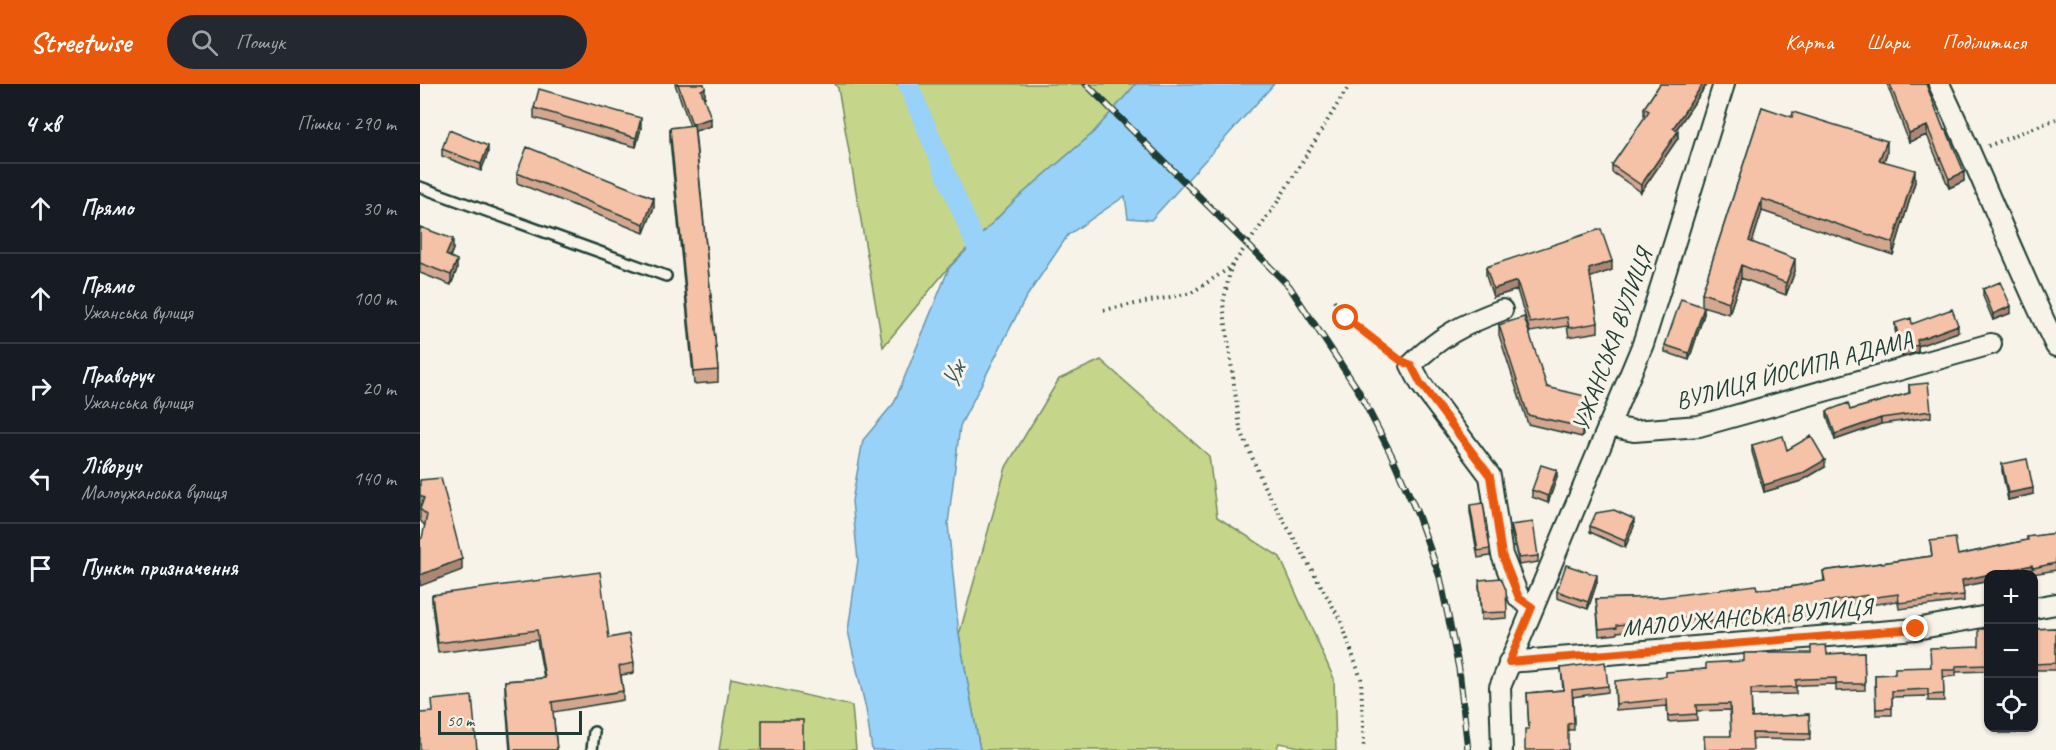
<!DOCTYPE html>
<html lang="uk">
<head>
<meta charset="utf-8">
<style>
  :root { --surface:#171b24; --page:#242831; --text:#f1f3f6; --muted:#9ea1a6; --line:#363941; --accent:#ea580c }
  body { margin:0; font-family:Caveat,sans-serif; background:var(--page); color:var(--text) }
  .controls { position:absolute; right:18px; bottom:18px; display:grid; overflow:hidden; border-radius:12px; box-shadow:0 2px 4px #0004 }
  .controls button { width:54px; height:54px; display:grid; place-items:center; padding:0; border:0; border-bottom:2px solid var(--line); background:var(--surface); color:var(--text); font:30px sans-serif }
  .scale { position:absolute; left:18px; bottom:15px; width:144px; box-sizing:border-box; padding-left:6px; border:3px solid #1f3d34; border-top:0; font-size:16px; line-height:21px; white-space:nowrap; color:#1f3d34; -webkit-text-stroke:4px #f7f3e8; paint-order:stroke }
  .stop { position:absolute; width:18px; height:18px; margin:-14px; border:4px solid #ea580c; border-radius:50%; background:#fff }
  .stop.end { background:#ea580c; border-color:#fff; box-shadow:0 2px 6px #0008 }
  .list { margin:0; padding:0; list-style:none }
  h2 { display:flex; justify-content:space-between; align-items:center; height:78px; margin:0; padding:0 24px; font-size:26px }
  h2 small { font-size:20px; font-weight:400; color:var(--muted) }
  .list li { display:grid; grid-template-columns:39px 1fr auto; gap:18px; align-items:center; box-sizing:border-box; height:90px; padding:0 24px; border-top:2px solid var(--line) }
  .list b { display:block; font-size:22px; white-space:nowrap }
  .list p { margin:0; font-size:20px; white-space:nowrap; color:var(--muted) }
  .list em { font-size:20px; font-style:normal; color:var(--muted) }
  .icon { flex:none; width:33px; height:33px; fill:none; stroke:currentColor; stroke-width:2; stroke-linecap:round; stroke-linejoin:round }
  .map { position:relative; flex:none; width:1636px; height:666px; overflow:hidden }
  header { display:flex; align-items:center; gap:36px; box-sizing:border-box; height:84px; padding:0 30px; background:var(--accent); color:#fff }
  header strong { font-size:28px }
  nav { display:flex; gap:33px; margin-inline-start:auto; font-size:21px }
  .search { width:420px; height:54px; background:var(--page); display:flex; align-items:center; gap:15px; box-sizing:border-box; padding:0 21px; border-radius:33px; color:var(--muted); font-size:22px }
  main { display:flex }
  aside { flex:1; background:var(--surface) }
  .map>svg:first-child { display:block }
</style>
</head>
<body>
<header>
<strong>Streetwise</strong>
<div class="search"><svg class="icon" aria-label="search" viewBox="0 0 24 24"><circle cx="10" cy="10" r="6"/><path d="M15 15l6 6"/></svg>Пошук</div>
<nav><a>Карта</a><a>Шари</a><a>Поділитися</a></nav>
</header>
<main>
<aside>
<h2>4 хв<small>Пішки · 290 m</small></h2>
<ul class="list">
<li><svg class="icon" aria-label="ahead" viewBox="0 0 24 24"><path d="M12 20V5M6 11l6-6 6 6"/></svg><div><b>Прямо</b></div><em>30 m</em></li>
<li><svg class="icon" aria-label="ahead" viewBox="0 0 24 24"><path d="M12 20V5M6 11l6-6 6 6"/></svg><div><b>Прямо</b><p>Ужанська вулиця</p></div><em>100 m</em></li>
<li><svg class="icon" aria-label="right" viewBox="0 0 24 24"><path d="M7 20v-9h11M14 6l5 5-5 5"/></svg><div><b>Праворуч</b><p>Ужанська вулиця</p></div><em>20 m</em></li>
<li><svg class="icon" aria-label="left" viewBox="0 0 24 24"><path d="M17 20v-9H6M10 6l-5 5 5 5"/></svg><div><b>Ліворуч</b><p>Малоужанська вулиця</p></div><em>140 m</em></li>
<li><svg class="icon" aria-label="arrive" viewBox="0 0 24 24"><path d="M6 21V4h12l-3 4 3 4H6"/></svg><div><b>Пункт призначення</b></div></li>
</ul>
</aside>
<div class="map">
<svg width="1636" height="666" viewBox="0 0 1636 666">
  <rect width="100%" height="100%" fill="#f7f3e8"/>
  <filter id="ink" filterUnits="userSpaceOnUse"><feTurbulence type="fractalNoise" baseFrequency=".0167" numOctaves="2"/><feDisplacementMap in="SourceGraphic" scale="12" xChannelSelector="R" yChannelSelector="G"/><feConvolveMatrix kernelMatrix="1 2 1 2 8 2 1 2 1" color-interpolation-filters="sRGB"/></filter>
  <g filter="url(#ink)">
    <path fill="#c5d589" stroke="#72895e" stroke-width="1.5" d="M415,0H716L672,50L594,117L529,183L463,263L418,4Z
      M681,276L789,372L797,433L860,473L914,595L916,666H896L859,659L856,666H560L539,551L586,383L639,295Z
      M311,594L432,622L436,666H299Z"/>
    <path fill="#99d2f9" stroke="#6896aa" stroke-width="1.5" d="M716,0H854L731,136L708,134L705,112L648,151L605,215L540,342L528,440L539,551L560,666H452L446,625L428,547L438,476L432,417L443,356L474,319L529,184L594,117L672,50Z"/>
    <g fill="none" stroke-linecap="round" stroke-linejoin="round">
      <path stroke="#99d2f9" stroke-width="20" d="M488,0L564,180"/>
      <defs>
        <path id="service" d="M0,103L246,192
          M172,666L174,648"/>
        <path id="minor" d="M1519,0C1560,86 1594,176 1636,262
          M1082,226C1044,240 1020,252 991,281L1001,300L1070,392L1082,471L1099,514L1112,523
          M1188,342L1214,347L1279,342L1571,260
          M1614,524L1636,520
          M1089,578L1496,545L1568,532
          M1082,666L1080,603L1223,260L1304,0"/>
      </defs>
      <use href="#service" stroke="#1f3d34" stroke-width="14"/>
      <use href="#minor" stroke="#1f3d34" stroke-width="24"/>
      <path stroke="#1f3d34" stroke-width="4" stroke-dasharray="1.5 4.5" stroke-linecap="butt" d="M930,0L855,122L811,183L803,220L820,344L844,402L921,537L941,595L944,666
        M1568,62L1636,35
        M914,216L926,235L977,273
        M684,226L771,209L811,183"/>
      <use href="#service" stroke="#f7f3e8" stroke-width="9"/>
      <use href="#minor" stroke="#f7f3e8" stroke-width="20"/>
      <defs>
        <path id="rail" d="M666,0L869,202L938,306L972,372L997,429L1020,493L1039,585L1048,666"/>
      </defs>
      <use href="#rail" stroke="#1f3d34" stroke-width="7"/>
      <use href="#rail" stroke="#f7f3e8" stroke-width="4.5" stroke-dasharray="14" stroke-linecap="butt"/>
    </g>
    <path fill="#d3a690" stroke="#1f3d34" stroke-width="1.5" d="M255,0H284L285,13H283L291,42L275,47L298,286V298L274,300L250,56V44L270,42Z
      M1240,0H1287L1256,46L1258,54L1221,108L1192,88V81L1226,32L1224,31V24Z
      M1467,0H1506L1544,97L1529,104L1507,51L1489,58Z
      M1342,23L1467,69L1464,77L1495,98L1473,171L1342,127L1332,158L1375,187L1366,211L1321,194L1309,230L1282,222V209Z
      M114,24L221,44L216,63L114,34Z
      M22,65L68,69L61,87L22,72Z
      M97,89L234,123L224,149L97,99Z
      M0,143L33,165L30,173L37,185L31,201L0,189Z
      M1066,183L1192,186L1170,193L1178,239V248L1149,253L1147,242L1110,248L1097,206L1073,213L1066,192Z
      M1563,205L1591,229L1573,236L1563,212Z
      M1284,230L1269,276L1245,268V261Z
      M1475,239L1492,240L1538,248L1498,262V268L1482,273L1475,246Z
      M1079,241L1127,303L1169,322L1162,353L1108,340L1079,251Z
      M1489,301L1511,327V333L1461,340L1415,356L1407,332V327L1430,326L1489,309Z
      M1332,361L1405,383L1381,397L1344,408L1332,368Z
      M1582,380L1613,410L1588,416L1582,387Z
      M1137,393L1128,419L1112,413V406Z
      M0,396L42,486L0,436Z
      M1050,421L1070,465V472L1058,474L1050,428Z
      M1091,441L1118,472V478L1099,481L1091,447Z
      M1170,442H1214L1205,464L1170,448Z
      M1636,449V486L1613,490L1612,487L1597,490H1569V497L1543,502L1544,517L1479,525L1478,517L1449,521L1448,517L1406,525V530L1373,537L1349,540L1348,535L1308,539V542L1281,545V540L1197,548V550L1179,552L1176,515L1242,513L1370,503L1404,497L1403,487L1512,472L1510,457L1538,471L1607,456V453Z
      M1177,498L1168,525L1137,514V507Z
      M1059,502L1087,528V534L1061,536Z
      M12,511L189,554L214,579V589L201,591L203,607V616L133,628L137,666H90L85,607V597L124,594L117,556L18,569L12,521Z
      M1636,544V586H1614V545Z
      M1569,545V587L1536,588V592L1523,593L1524,617H1508V612L1472,613V631H1456L1455,591L1475,590L1510,583L1559,562Z
      M1444,568L1445,606L1416,607V600L1384,601L1376,602V610L1331,611L1332,634L1389,630L1390,656L1332,655L1311,652L1310,626L1276,627L1277,636L1248,638L1247,622L1196,626L1195,603L1324,577L1407,570Z
      M1141,584L1188,602V608L1153,613L1154,646L1109,645L1107,609L1143,606Z
      M1580,644H1595L1596,649H1580Z"/>
    <path fill="#ac8775" stroke="#1f3d34" stroke-width="1.5" d="M1283,0H1287L1253,50V44Z
      M285,4V13L281,14V6Z
      M221,34V44L216,63V54Z
      M291,34V42L272,48V40Z
      M1507,42V51L1489,58V49Z
      M1258,47V54L1221,108V101Z
      M1467,57V69L1459,88V76Z
      M68,62V69L61,87V80Z
      M1495,86V98L1473,171V159Z
      M1544,88V97L1529,104V95Z
      M234,114V123L224,149V140Z
      M1342,115V127L1329,169V157Z
      M33,155V165L26,181V171Z
      M1375,175V187L1366,211V199Z
      M37,176V185L31,201V191Z
      M1192,177V186L1169,194V185Z
      M1321,181V194L1309,230V218Z
      M1097,197V206L1073,213V205Z
      M1591,222V229L1573,236V230Z
      M1284,223V230L1269,276V269Z
      M1538,241V248L1498,262V268L1482,273V266L1497,256Z
      M1169,313V322L1162,353V343Z
      M1461,334V340L1415,356V350Z
      M1405,376V383L1381,397L1344,408V401Z
      M1137,386V393L1128,419V412Z
      M1613,404V410L1588,416V409Z
      M1214,435V442L1205,464V457Z
      M42,475V486L0,502V491Z
      M1612,481V487L1597,490H1569V497L1542,503V496Z
      M1177,491V498L1168,525V518Z
      M1406,523V530L1373,537V530Z"/>
    <path fill="#f5c1a7" stroke="#1f3d34" stroke-width="1.5" d="M258,0H284L285,4L281,6L291,34L272,40Z
      M1240,0H1283L1253,44L1258,47L1221,101L1192,81L1229,27L1224,24Z
      M1470,0H1506L1524,46L1526,45L1544,88L1529,95L1507,42L1489,49Z
      M119,5L221,34L216,54L114,24Z
      M1342,23L1372,33L1373,28L1467,57L1459,76L1495,86L1473,159L1342,115L1329,157L1375,175L1366,199L1321,181L1309,218L1282,209Z
      M274,41L298,286L274,288L250,44Z
      M29,46L68,62L61,80L22,65Z
      M107,63L234,114L224,140L97,89Z
      M0,143L33,155L26,171L37,176L31,191L0,179Z
      M1181,145L1192,177L1169,185L1178,239L1149,244L1147,233L1110,239L1097,197L1073,205L1066,183Z
      M1580,198L1591,222L1573,230L1563,205Z
      M1261,215L1284,223L1269,269L1245,261Z
      M1532,225L1538,241L1497,256L1498,261L1482,266L1475,239L1491,234L1492,240Z
      M1104,233L1127,303L1169,313L1162,343L1108,331L1079,241Z
      M1508,299L1511,327L1461,334L1415,350L1407,327L1428,319L1430,326L1490,309L1489,301Z
      M1363,352L1367,366L1391,352L1405,376L1381,390L1344,401L1332,361Z
      M1607,375L1613,404L1588,409L1582,380Z
      M1121,381L1137,386L1128,412L1112,406Z
      M21,394L42,475L0,491V455L2,454L7,431L0,425L4,414L0,411V396Z
      M1063,419L1070,465L1058,467L1050,421Z
      M1194,426L1214,435L1205,457L1170,442L1176,429Z
      M1113,438L1118,472L1099,474L1091,441Z
      M1636,449V479L1613,484L1612,481L1542,496L1544,511L1479,519L1478,510L1449,514L1448,511L1405,518L1406,523L1373,530L1349,533L1348,529L1308,533V535L1281,539V533L1197,541V543L1179,545L1176,515L1242,513L1336,501L1337,505L1370,503L1405,497L1403,487L1512,472L1510,457L1535,454L1538,471L1608,456L1607,453Z
      M1146,481L1177,491L1168,518L1137,507Z
      M180,488L189,554L209,550L214,579L199,582L203,607L132,618L137,666H91L85,597L125,594L117,546L18,559L12,511Z
      M1081,494L1086,506L1087,528L1061,529L1059,496Z
      M1636,544V579L1614,580V545Z
      M1559,545H1569V581L1536,582V586H1523L1524,610L1508,611V605L1472,607V624L1456,625L1455,591L1475,590V584L1511,583L1510,564L1559,562Z
      M1406,561L1407,570L1444,568L1445,600H1416V594L1384,595L1376,596V603L1331,605L1332,634L1389,630L1390,650L1332,649L1333,666H1285L1284,652H1311L1310,620L1276,621L1277,630L1248,632L1247,615L1196,620L1195,597L1246,592V588L1286,585V579L1324,577V569H1391V562Z
      M1185,578L1188,602L1152,606L1154,639L1148,640V666H1105V645H1109L1107,609L1144,606L1141,584Z
      M52,612L57,666H0V629L13,628L12,616Z
      M342,636H383V666H342Z
      M1580,644H1595L1596,645L1580,646Z"/>
  </g>
  <g fill="none" stroke-linecap="round" stroke-linejoin="round" filter="url(#ink)">
    <path stroke="#ea580c" stroke-width="8" d="M926,234L980,276L991,281L1001,300L1070,392L1082,471L1099,514L1112,523L1089,578L1496,545"/>
  </g>
  <g text-anchor="middle" stroke-width="6" stroke-linejoin="round" paint-order="stroke">
    <g font-size="24" fill="#1f3d34" stroke="#f7f3e8">
      <text transform="translate(1192 256) rotate(-70)" y="8">УЖАНСЬКА ВУЛИЦЯ</text>
      <text transform="translate(1374 286) rotate(-15)" y="8">ВУЛИЦЯ ЙОСИПА АДАМА</text>
      <text transform="translate(1327 533) rotate(-5)" y="8">МАЛОУЖАНСЬКА ВУЛИЦЯ</text>
    </g>
    <g font-size="26" font-style="italic" fill="#375b5b" stroke="#f7f3e8">
      <text transform="translate(533 291) rotate(-69)" y="9">Уж</text>
    </g>
  </g>
</svg>
<div class="controls">
<button>+</button>
<button>−</button>
<button><svg class="icon" aria-label="locate" viewBox="0 0 24 24"><circle cx="12" cy="12" r="6"/><path d="M12 2v4M12 18v4M2 12h4M18 12h4"/></svg></button>
</div>
<div class="scale">50 m</div>
<div class="stop" style="left:926px;top:234px"></div>
<div class="stop end" style="left:1496px;top:545px"></div>
</div>
</main>
</body>
</html>
